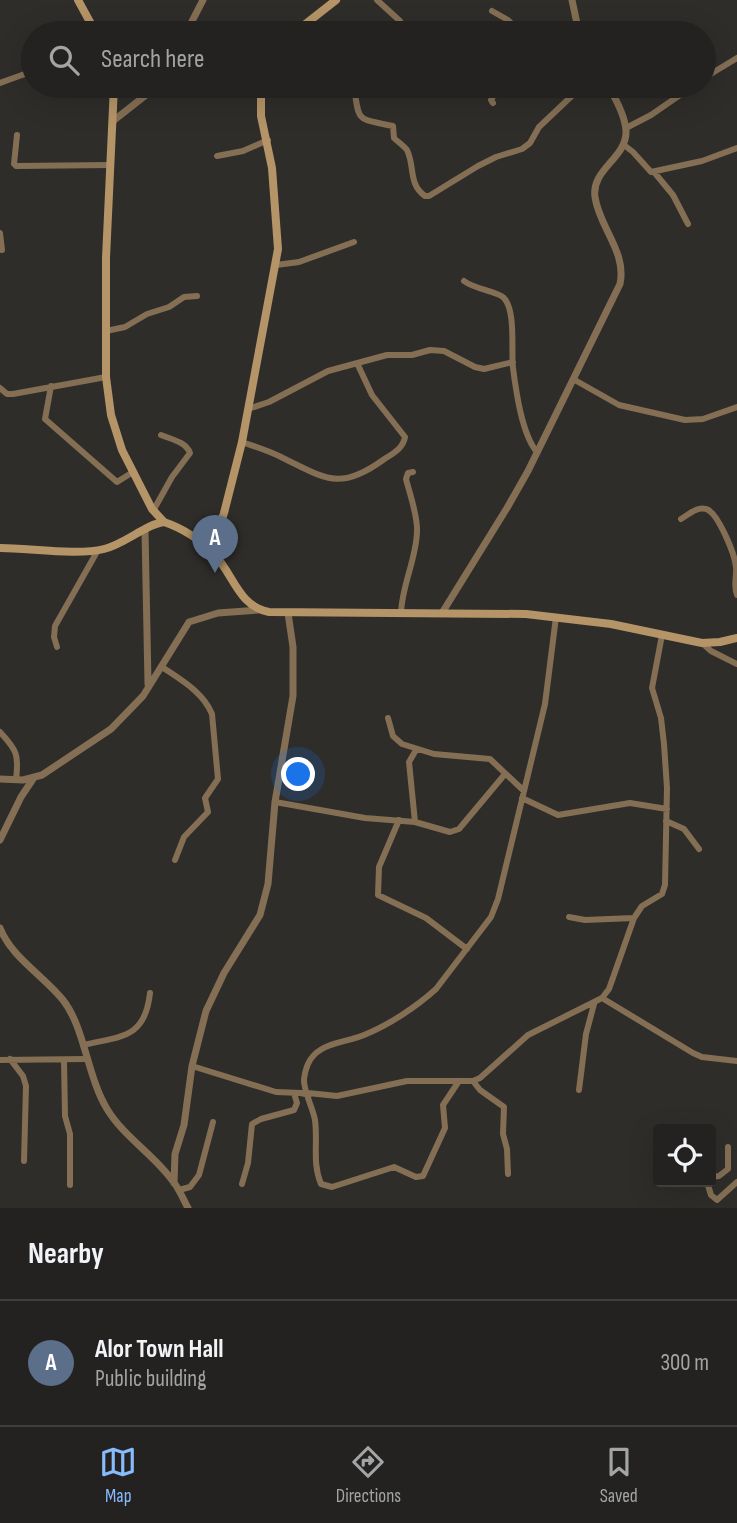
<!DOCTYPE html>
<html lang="en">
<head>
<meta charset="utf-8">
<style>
  :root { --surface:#232220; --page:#2f2f2d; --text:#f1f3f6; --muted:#a3a4a5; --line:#403f3e; --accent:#87bbfc }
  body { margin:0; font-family:"Sofia Sans Condensed",sans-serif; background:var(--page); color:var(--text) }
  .controls { position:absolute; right:21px; bottom:21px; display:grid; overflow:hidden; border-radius:7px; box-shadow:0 7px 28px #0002 }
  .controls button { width:63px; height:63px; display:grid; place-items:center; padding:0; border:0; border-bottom:2px solid var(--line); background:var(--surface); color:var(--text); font:35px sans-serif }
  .you { position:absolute; left:299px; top:775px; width:24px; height:24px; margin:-18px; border:5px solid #fff; border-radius:50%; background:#1a73e8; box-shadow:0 0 0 10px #1a73e833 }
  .badge { display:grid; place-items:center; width:46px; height:46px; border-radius:50%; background:var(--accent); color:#fff; font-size:23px; font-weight:700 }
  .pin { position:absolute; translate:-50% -58px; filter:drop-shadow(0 2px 4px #0008) }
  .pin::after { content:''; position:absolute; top:37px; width:24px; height:21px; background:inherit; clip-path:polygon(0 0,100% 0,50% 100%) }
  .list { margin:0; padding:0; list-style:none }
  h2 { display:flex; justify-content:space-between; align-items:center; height:91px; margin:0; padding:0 28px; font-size:30px }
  h2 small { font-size:23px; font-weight:400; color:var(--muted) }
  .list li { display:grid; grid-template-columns:46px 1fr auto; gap:21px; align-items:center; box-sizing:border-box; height:126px; padding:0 28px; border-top:2px solid var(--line) }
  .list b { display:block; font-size:26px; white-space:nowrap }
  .list p { margin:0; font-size:23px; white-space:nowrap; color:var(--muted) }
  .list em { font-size:23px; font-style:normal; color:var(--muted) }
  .icon { flex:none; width:38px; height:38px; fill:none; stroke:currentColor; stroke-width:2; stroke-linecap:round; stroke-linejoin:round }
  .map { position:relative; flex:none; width:737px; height:1208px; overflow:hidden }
  .search { position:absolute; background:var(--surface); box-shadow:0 7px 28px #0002; left:21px; right:21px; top:21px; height:77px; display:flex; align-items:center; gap:18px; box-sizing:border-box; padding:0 24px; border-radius:38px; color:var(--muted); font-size:26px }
  .sheet { height:217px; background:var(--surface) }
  nav { display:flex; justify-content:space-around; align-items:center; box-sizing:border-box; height:98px; border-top:2px solid var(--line); background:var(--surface); font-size:19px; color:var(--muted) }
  nav a { display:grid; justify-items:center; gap:4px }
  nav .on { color:var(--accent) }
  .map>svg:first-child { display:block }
</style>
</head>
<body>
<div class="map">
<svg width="737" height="1208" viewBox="0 0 737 1208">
  <rect width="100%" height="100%" fill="#2f2d2a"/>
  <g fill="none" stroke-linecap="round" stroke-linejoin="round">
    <path stroke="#846f54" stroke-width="6" d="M377,0L400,21L406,33
      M492,11L508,20L521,33
      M704,78L737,58
      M0,83L33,71
      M86,86L114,96
      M354,86C359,124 357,118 393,126L394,138C398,142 404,146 407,150C415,166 408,184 425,196H429L478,166L496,157L522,149L530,143L539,127L577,91L610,89
      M493,103L491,100L499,86
      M626,128L651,115L693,86
      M17,135L14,164L16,166L110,165
      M624,145L633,152L651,172L702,161L737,148
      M217,156L243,151L268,140
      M654,172L673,195L688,224
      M0,233L2,250
      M276,265L299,262L354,242
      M464,281C474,289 499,292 504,298C516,311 511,350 513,368C516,391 522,435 537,452
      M106,331L125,327L147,314L169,307L184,297L197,296
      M573,379L619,405L685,420L703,419L737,407
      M51,386L45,419L117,482L133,472
      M0,388L7,394H13L106,377
      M248,409L269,402L328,371L387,355H412L430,350L444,351L475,367L484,369L513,362
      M242,442C256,447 270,451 283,458C326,479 340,491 383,460C392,454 403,449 405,437L372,395L357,363
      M153,511L172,477L190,453C186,442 171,439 161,435
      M681,519C688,515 697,506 706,509C718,512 735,555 736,567C737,578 733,585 737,595
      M401,613C402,585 416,560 417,532C418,516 410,495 406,479L408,473L413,472
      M702,643L711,651L737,664
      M57,647L54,637L55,626L98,550
      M162,667C181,680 203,692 212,714L218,779L205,798L208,812L184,837L175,860
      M388,718L393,736L402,744L434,754L490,759L524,791
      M0,732C17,750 19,755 16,780
      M522,798L558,815L630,803L667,809
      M275,802L365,818L415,822L450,832L459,829L505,774
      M399,820L379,867L378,895L426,918L467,949
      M666,821L684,829L699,849
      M415,822L409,762L416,750
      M569,917L585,920L634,918
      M602,998L693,1053L702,1057L737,1061
      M83,1045C121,1036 145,1039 150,993
      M10,1059L23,1076L26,1086L24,1161
      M0,1060L86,1059
      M64,1060L65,1116L70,1134V1185
      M192,1066L276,1092L301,1093L309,1095
      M459,1081L443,1105L445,1128L423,1176L416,1177L394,1167L332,1187L321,1184C312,1163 318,1142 315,1120C313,1108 303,1090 304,1079C305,1071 308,1061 314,1055C327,1042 348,1042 364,1035C389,1025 416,1007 436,989L491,917L498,899L545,704L556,617
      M473,1081L480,1090L504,1107L503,1134L507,1149L508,1174
      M579,1090L586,1034L594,1004
      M308,1093L337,1096L407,1081H473L480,1078L528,1035L602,998L609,989L634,918L642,906L662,894L665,885L667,788L664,744L661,718L652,688L662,635
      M711,1177L719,1176L728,1169V1147
      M707,1182L711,1195L717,1200L737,1182
      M242,1184L248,1163L252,1124L261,1119L294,1110L297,1103L294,1093
      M179,1190L190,1187L199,1175L213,1122"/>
    <path stroke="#846f54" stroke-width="7" d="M572,0L579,33
      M186,33L203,0
      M113,121L146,95L153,86
      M145,531L148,684
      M442,613L507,508L528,471L620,284C627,252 599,227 595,197C591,169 627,158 626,131C625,115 616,99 608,86
      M0,779L23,780L42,775L111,729L143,696L189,622L218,613L258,610
      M0,840L21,797L33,779
      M0,928C11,957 44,976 63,1000C85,1028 87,1076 107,1109C124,1137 153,1154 172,1180C179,1188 183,1199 188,1208
      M174,1183L175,1154L184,1125L192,1066L206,1011L224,973L260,915L268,884L275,802L293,696V647L288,613"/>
    <path stroke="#b59467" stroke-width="8" d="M78,0L96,33
      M294,33L336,0
      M114,86L106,258V377L111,415L122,450L152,509L164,522
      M0,548C30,548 77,556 104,549C125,544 146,524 164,522C182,528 201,540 214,554C234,575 238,606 269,612L526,614L611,624L702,643L720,642L737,638
      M211,551L224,513L242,442L278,249L272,168L261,116V86"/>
  </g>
</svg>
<div class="controls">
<button><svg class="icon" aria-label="locate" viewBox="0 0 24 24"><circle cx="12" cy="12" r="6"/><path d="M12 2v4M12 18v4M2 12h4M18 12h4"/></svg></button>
</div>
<div class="you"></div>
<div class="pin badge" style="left:215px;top:573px;background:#5c6f8a">A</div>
<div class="search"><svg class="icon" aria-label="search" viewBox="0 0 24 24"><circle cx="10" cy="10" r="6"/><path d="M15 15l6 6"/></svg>Search here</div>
</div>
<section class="sheet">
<h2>Nearby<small></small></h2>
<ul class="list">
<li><span class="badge" style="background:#5c6f8a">A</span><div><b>Alor Town Hall</b><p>Public building</p></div><em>300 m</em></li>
</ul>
</section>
<nav>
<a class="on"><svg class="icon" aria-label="map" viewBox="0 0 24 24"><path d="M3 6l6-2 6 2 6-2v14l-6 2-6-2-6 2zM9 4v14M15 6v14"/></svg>Map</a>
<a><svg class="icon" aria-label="directions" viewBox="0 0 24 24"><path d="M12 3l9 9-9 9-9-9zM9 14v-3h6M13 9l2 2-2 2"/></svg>Directions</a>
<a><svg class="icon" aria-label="saved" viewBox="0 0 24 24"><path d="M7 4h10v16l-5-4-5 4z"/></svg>Saved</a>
</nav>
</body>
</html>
